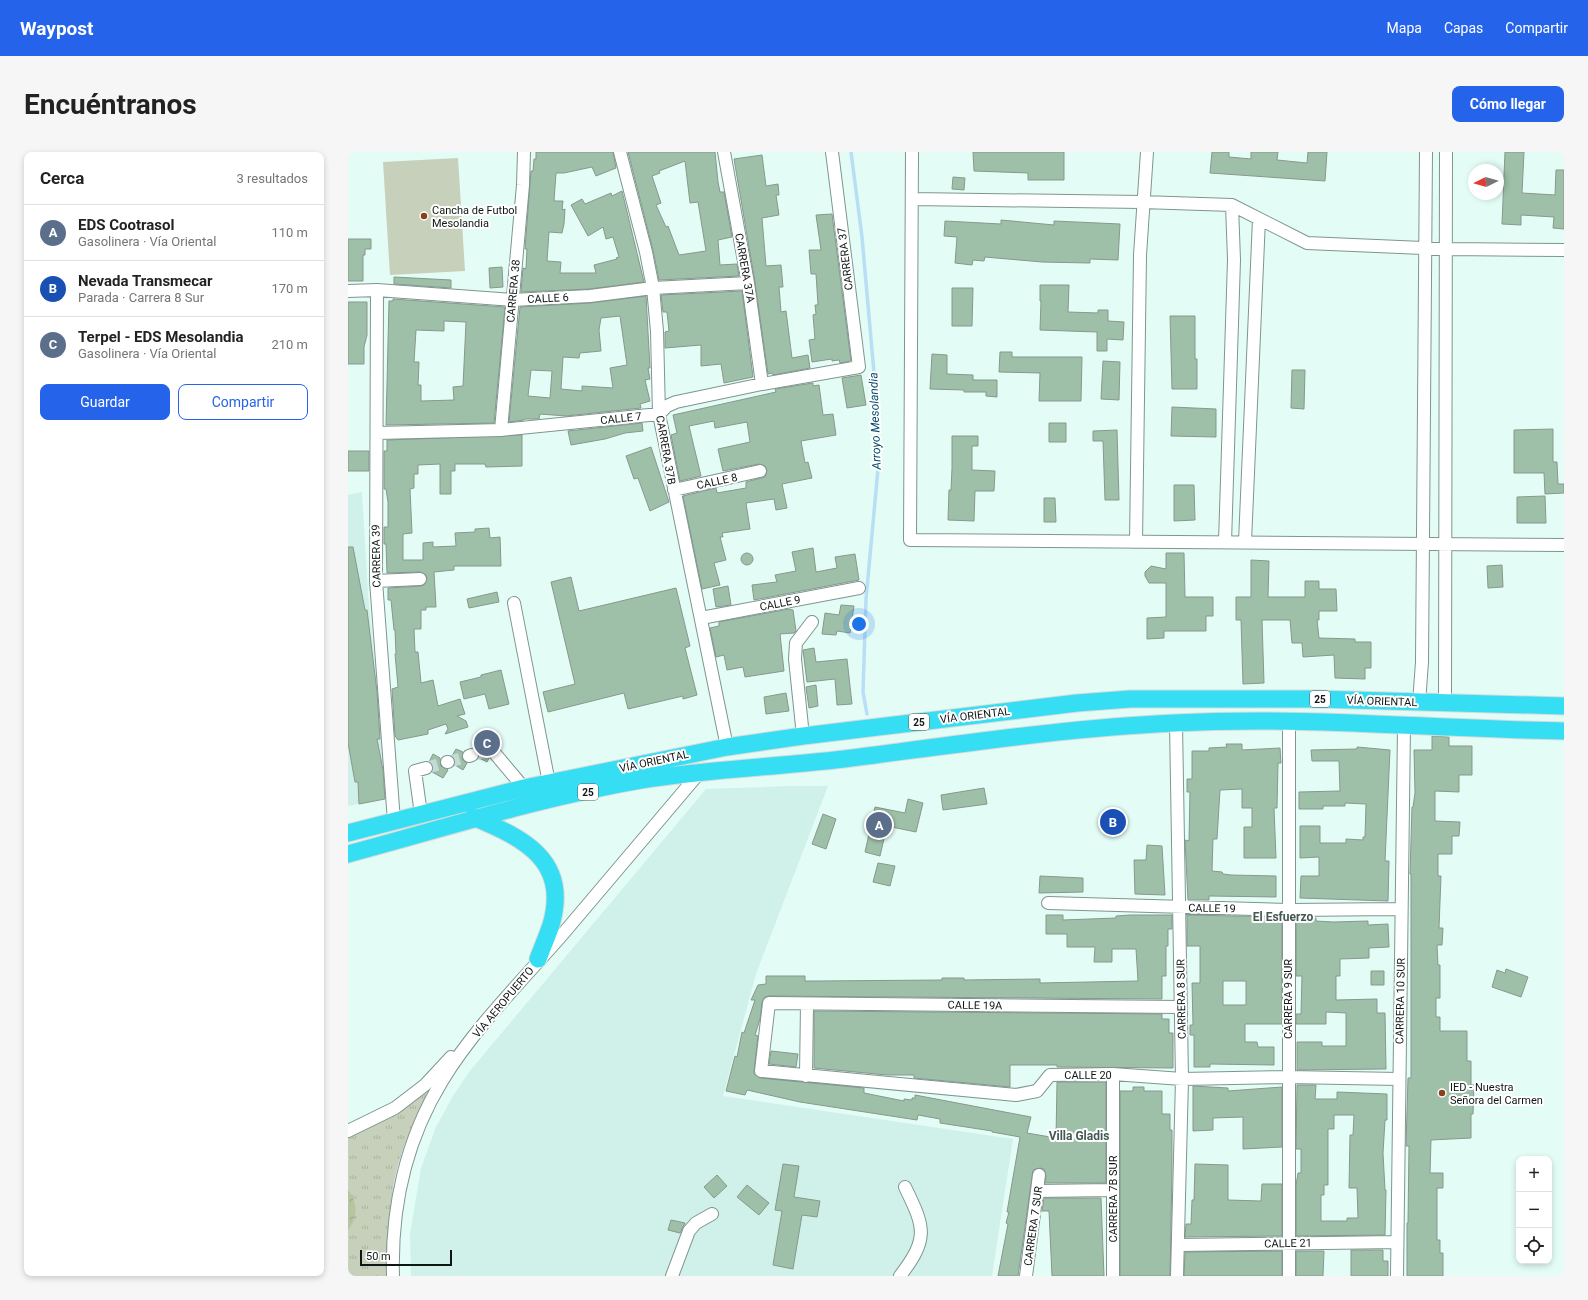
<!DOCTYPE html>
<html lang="es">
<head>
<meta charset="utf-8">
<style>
  :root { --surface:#fff; --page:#f6f6f6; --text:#222; --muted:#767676; --line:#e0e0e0; --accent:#2563eb }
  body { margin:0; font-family:Roboto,sans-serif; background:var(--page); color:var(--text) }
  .controls { position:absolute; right:12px; bottom:12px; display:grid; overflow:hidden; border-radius:8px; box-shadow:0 2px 6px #0003 }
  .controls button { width:36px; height:36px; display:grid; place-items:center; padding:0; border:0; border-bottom:1px solid var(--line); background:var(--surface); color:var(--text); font:20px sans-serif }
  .compass { position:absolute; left:1120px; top:12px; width:36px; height:36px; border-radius:50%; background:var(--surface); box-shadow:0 2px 6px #0003; rotate:265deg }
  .scale { position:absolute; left:12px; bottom:10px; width:92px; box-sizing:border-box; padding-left:4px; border:2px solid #0f1715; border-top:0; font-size:11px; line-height:14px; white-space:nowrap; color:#0f1715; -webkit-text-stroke:3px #fff; paint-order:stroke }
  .you { position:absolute; left:511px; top:472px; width:14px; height:14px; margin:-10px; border:3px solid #fff; border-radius:50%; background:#1a73e8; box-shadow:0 0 0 6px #1a73e833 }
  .badge { display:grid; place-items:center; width:26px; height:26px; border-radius:50%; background:var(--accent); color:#fff; font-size:13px; font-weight:700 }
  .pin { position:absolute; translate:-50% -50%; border:2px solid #fff; box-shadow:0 1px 4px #0006 }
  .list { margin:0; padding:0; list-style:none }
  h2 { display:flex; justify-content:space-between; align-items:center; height:52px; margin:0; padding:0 16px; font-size:17px }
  h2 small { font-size:13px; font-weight:400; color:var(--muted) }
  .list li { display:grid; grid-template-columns:26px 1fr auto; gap:12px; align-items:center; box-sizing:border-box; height:56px; padding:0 16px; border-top:1px solid var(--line) }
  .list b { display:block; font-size:15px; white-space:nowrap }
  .list p { margin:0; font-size:13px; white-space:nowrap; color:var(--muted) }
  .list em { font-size:13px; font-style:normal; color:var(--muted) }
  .actions { display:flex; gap:8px; padding:12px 16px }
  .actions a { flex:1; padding:9px 0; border:1px solid var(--accent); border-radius:8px; text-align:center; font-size:14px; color:var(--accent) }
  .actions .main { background:var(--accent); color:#fff }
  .icon { flex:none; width:22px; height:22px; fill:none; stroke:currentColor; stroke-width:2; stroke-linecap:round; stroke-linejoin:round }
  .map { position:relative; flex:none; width:1216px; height:1124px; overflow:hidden; border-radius:8px }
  header { display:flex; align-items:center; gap:24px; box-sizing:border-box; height:56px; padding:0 20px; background:var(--accent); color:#fff }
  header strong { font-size:19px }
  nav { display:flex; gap:22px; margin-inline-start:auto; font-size:14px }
  .intro { display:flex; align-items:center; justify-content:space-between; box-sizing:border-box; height:96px; padding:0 24px }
  h1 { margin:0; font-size:28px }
  .button { padding:10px 18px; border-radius:8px; background:var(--accent); color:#fff; font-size:14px; font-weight:700 }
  main { display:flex; gap:24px; padding:0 24px }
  aside { flex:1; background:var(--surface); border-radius:8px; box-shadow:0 2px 6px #0003 }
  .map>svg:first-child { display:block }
</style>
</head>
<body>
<header>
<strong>Waypost</strong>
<nav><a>Mapa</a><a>Capas</a><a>Compartir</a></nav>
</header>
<div class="intro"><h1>Encuéntranos</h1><a class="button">Cómo llegar</a></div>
<main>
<aside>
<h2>Cerca<small>3 resultados</small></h2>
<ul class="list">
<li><span class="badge" style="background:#5c6f8a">A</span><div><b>EDS Cootrasol</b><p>Gasolinera · Vía Oriental</p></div><em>110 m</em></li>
<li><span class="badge" style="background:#1a4fb4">B</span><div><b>Nevada Transmecar</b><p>Parada · Carrera 8 Sur</p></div><em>170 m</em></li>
<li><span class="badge" style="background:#5c6f8a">C</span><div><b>Terpel - EDS Mesolandia</b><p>Gasolinera · Vía Oriental</p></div><em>210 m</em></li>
</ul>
<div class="actions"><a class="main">Guardar</a><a>Compartir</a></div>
</aside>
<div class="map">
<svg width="1216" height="1124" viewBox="0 0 1216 1124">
  <defs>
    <pattern id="grass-tufts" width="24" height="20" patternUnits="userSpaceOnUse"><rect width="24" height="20" fill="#c6d0ba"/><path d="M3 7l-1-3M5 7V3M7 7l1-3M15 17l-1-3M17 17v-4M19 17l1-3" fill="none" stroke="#a9b29f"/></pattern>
    <pattern id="forest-crowns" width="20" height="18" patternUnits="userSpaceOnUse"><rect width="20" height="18" fill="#b5c5a2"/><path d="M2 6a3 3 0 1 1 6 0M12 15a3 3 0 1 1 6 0" fill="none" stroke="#9aa88b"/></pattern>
  </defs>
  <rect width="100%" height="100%" fill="#e4fcf6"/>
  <path fill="#d0f1e9" d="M14,340L20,442L41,646L0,654V343Z
    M441,634H480L408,822L375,944L665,987L644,1124H63L62,1082L73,1016L88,975L105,944L121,920L358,637Z"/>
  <path fill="url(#grass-tufts)" d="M77,936L80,939C68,965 55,992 48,1021C40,1055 41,1090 40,1124H0V982Z"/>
  <path fill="url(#forest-crowns)" d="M0,1038C10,1050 10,1066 0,1078Z"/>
  <path fill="#c6d0ba" d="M110,6L117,119L42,123L35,10Z"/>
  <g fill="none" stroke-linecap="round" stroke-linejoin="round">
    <path stroke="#b8dff5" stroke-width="3.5" d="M503,0L514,85L530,266V317L518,447L515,540L519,562"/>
  </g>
  <path fill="#9ec0a8" stroke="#88988c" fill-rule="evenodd" d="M188,0H265L268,16L248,24L244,15L216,21H208L206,49H215L214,58L217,57L216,72L214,81L201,80L199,109L213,110L212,121H248L246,113L269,107L268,106L271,105L265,85L258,87L255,75L240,84L223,53L234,47L237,52L263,41L264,44L274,39L296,130L241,137L173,140L175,116L178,117L179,97H177L183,19H185L186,7H188Z
    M280,0H367L370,30L372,40H376L384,85L370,88L372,113L389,112L391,124L311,128L305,98ZM337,9L342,51L350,50L358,99L331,103L320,74L318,75L308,53L313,51L304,24L312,21L311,19Z
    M625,0H716V28H680V21L626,19Z
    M864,0H881V5L903,7V0H930L929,8L959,11L960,0H979L977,29L862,21Z
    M1157,0H1176L1174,41L1207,43L1208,18H1216V77L1205,76L1206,65L1173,63V73L1154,72Z
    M414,3L418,34L430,32L431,43H428L431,63L414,66L418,114L433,113L435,135H431L433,160L438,159L444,206L460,203L462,216L425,223L424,221L420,222L407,130L386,7Z
    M605,25L617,26L616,38L604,37Z
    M484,62L503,209L492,211L491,208L484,209V207L464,210L461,188L467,187L465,163L468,162L467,153H470L468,122H463L461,98H473L468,63Z
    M653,68L706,73V69L772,72L770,108L742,107V111L694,110L637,105L636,109L625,108L624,113L607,111L609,85L596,84L597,69L653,72Z
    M0,87H23V97H17V103H15V129H0Z
    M154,115L155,135L142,136L141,116Z
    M46,125L103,128V136L46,132Z
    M692,133H721L720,160L750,161V158H760V169L776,170L775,188L759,187V199H749V180L692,178L693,149H692Z
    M604,136H625L624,174H604Z
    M394,139L405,225L376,231L373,212L353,214V193L317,196V180L321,179L319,160H315L313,143Z
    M298,144L302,216H300L302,227L297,228L302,249L292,252L293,256L218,264L192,262L191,267H177L176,268L161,270L172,155L242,151ZM272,164L279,213L262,216L265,236L234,234V239L213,237L215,205L231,206L232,201L253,199L251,178L253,166ZM183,218L204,219L202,246L180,244Z
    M45,147L157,155L146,271L38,273L41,149H45ZM96,169L118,170L115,234L105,235L106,248L73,249V233H70L71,210H66L68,178L96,179Z
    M0,150H19V183L16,195V212H0Z
    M822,164H847V207H849V237H824Z
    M652,200H664V205H734L733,249H691L692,221L651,220Z
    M584,202L599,203V222L625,223V228H649V245L638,244V240H616V238L582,237Z
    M755,209L772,210L771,248L753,247Z
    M944,218H957L956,257L943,256Z
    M513,223L518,253L499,256L494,226Z
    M465,231V234L471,233L475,263L485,262L488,283L453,289L457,311L460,310L464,326L434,332L439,356L428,358L426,347L398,351L402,377L374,381L375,385H372L378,408L366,411L372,433L354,437L335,344L368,336L369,341L398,336V330L417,325L419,318L417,314L411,312L375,319L370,297L402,290L399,270L367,276L366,269L341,274L353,324L332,329L323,283L329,281L325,263L428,240L427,237Z
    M824,255L868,257V285L823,284Z
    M294,271L295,279L277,281L257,287L223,293L220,279Z
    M701,271H718V290H701Z
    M1205,277V310H1209L1210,332H1216V341L1197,342L1196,321H1166V278Z
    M769,278L771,348H757L755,289H745V279Z
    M174,283V314L138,315L137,312H107V319H103V342H92V312L70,313V322H66V336L62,337L64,381L55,382V408H75V391L85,390V395L108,394L107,381L127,380V377L141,376L142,386L152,385L153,414H106V418L86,420L88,455H78V458H73V477H66L67,500H70L73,531L85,528L90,554L112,547L117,562L109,564L118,569L120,575L97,582L100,577L98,572L80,578V582L50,588L47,584L44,537L50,535L47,502H48L47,478H46L43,448H40V436L73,434L76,433L79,427L78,423L72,420L39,421L38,392H36V375H40V350L38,337H36V299H39V288Z
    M604,284H630V294H624V318L647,319L646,339H627L626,369L600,368L601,338H603L604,316Z
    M303,295L321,350L302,359L290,326L286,327L278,304Z
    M0,299H21V319H0Z
    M826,333H846L847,368L826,369Z
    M1197,344L1198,371H1169V345Z
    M696,346H707L708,370H696Z
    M0,395H5L17,458H19L29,540L32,587H29L35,618L37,647L11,652L10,630H7L0,591Z
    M465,396L468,420L489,416L487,405L507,402L511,428L406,448L404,433L429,430L427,423L448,419L444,400Z
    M818,401H836L837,445H865V464H858V479H816V486L799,487V466L818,465V431H801L797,424V420L803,414L818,417Z
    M393 407a6 6 0 1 1 12 0a6 6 0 1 1-12 0Z
    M903,408L921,409L920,445H957V429H971V437H988L989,459H971V468H969L971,486L1007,487V490H1023V516H1017V527L987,526L986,503L955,505L954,491H944L942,468H914L916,531L895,532L893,468H888V445H903Z
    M1154,413L1155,435L1140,436L1139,414Z
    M223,425L231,459L328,436L342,494L337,496L349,543L335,547V544L280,557L276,541L200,560L195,540L227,532L203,430Z
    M380,434L383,453L368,455L365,437Z
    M149,440L151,450L121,456L119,447Z
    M493,453L506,454L502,481L489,479L488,483L474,482L477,461L491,463Z
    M441,457L445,458L448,479L446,481L432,482L436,519L397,525L395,515L379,518L376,503L368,505L362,476L371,474V470Z
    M466,496L468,510L499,507L504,552L489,553L487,527L459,530L455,498Z
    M153,518L161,552L141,557L137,542L116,547L112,530L133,525V523Z
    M468,533L470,554L461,556L458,535Z
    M438,541L441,559L418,562L416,545Z
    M136,577L151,584L147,592L142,591L137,595V600L141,606L139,610L131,606V601L127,597Z
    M1084,584L1101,585V594H1124V623H1111V640L1087,639V669L1112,670L1111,684H1104V702H1090V724H1093L1091,776H1095L1094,793H1089L1090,813H1092V846H1088V865H1092V879H1119V909H1123V933H1126L1125,962H1123V986L1083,988L1082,1021H1095V1036H1089V1088H1092V1101H1095V1124H1059V1071H1060L1061,994H1058L1060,926H1063V722H1062L1064,655H1065L1067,641L1066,598H1084Z
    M878,592H894V598L932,596L933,611H930L929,656H926L928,706H896V675H904V656H894V637L872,638L869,687H865L864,719L874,720L875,722L883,723L928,724V745L861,744V748H840L837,688L841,689L842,640H839V627H844V599H861V596L879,595Z
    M1009,595L1042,598L1037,709H1041L1040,749L952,746L953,724H971V705L952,706V674H972V691H998V687L1015,688V685H1017L1018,652L997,651V654H975V657H951V640L992,639L991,609H964L963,598L1009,597Z
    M108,597L115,600L114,607L119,611L115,618L107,613V607L104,604Z
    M85,602L92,606L93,614L100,618L95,626L84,620L85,614L81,610Z
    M636,636L639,652L595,658L593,643Z
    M560,647L575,651L568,680L539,674L532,704L517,700L527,655L557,661Z
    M475,662L488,667L478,697L464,692Z
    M799,693L814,694L817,743L787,742L786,708H798Z
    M530,711L547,714L542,734L525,730Z
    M692,724L735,726V740L691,741Z
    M698,763H715V768L768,766V764L782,763H824V777H820V794H818V824H814V847L421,844L417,845L414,850L412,867L407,883L410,884L406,919V922L412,926L516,936V941L556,949V947L564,948V946H567V943L683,965L679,981L708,986L709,930H758V1031H697L698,1024L696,1017L692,1016L685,1018L670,1124H650L660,1072L658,1071L661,1060H659L672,985L644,980V979L592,971V967L570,963L569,968L452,950L399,938L397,943L378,939L387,904L389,905L394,880L396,881L407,848H403L410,833L418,832V824H457V829H469L594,828V826H616V828L692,827V831L790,829L788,797H764V810H746L747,795H719V782H698Z
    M839,763L934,765V872H897V890H909L910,895H926V913L862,912V915H846V883H842V873H845L844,831H852V794H839ZM875,829H898V853H875Z
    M948,766H968V769L985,770L1020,769V773L1040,772L1041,795L1021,796V806L992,807V824H988V848L1029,847V861H1037L1038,917L949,918V890H974V894H998V861L978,860V872H948V862H953L954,824H948Z
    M1158,817L1180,825L1173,845L1144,835L1149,818L1157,821Z
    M1023,819H1036V833H1023Z
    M466,859L814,862V867H821V881H825V916L709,915V913H662V935L566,926V923H539L466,916Z
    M423,899L450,902L448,915L421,912Z
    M949,933H968L967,947H989V940L1039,942V968H1037L1035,1001L1037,1038H1038L1037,1083L948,1084V1033L950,1021H953V997H948ZM986,963H1006L1005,983H1002L1001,1036H1009L1010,1066H999V1069H973V1043H976V1033H980V977H986Z
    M845,934L880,936V939L934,935V995L895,997V965L865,966V978L845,979Z
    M785,935H796V939H814V962H822V978H824V1018L822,1124H772V939H785Z
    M435,1012L451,1014L446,1045L472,1049L469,1065L454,1063L445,1117L425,1113L434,1059L427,1058Z
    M847,1012L880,1013V1048L913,1049L914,1032H934V1084L837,1085L838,1072H843L844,1048H846Z
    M369,1023L379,1034L366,1046L356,1035Z
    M399,1033L421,1051L411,1063L389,1045Z
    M696,1046H753L756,1124H704L701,1059H694Z
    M323,1068L337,1071L332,1081L320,1078Z
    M1003,1098H1035V1109H1040V1124H1003Z
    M934,1099V1124H836L837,1100Z
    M948,1099H976L975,1124H948Z"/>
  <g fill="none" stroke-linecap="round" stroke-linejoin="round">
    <path stroke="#c4dad4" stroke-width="12" stroke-dasharray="12 6" stroke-linecap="butt" d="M124,603L144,598
      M100,610L121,604
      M78,616L99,610"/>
    <defs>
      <path id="minor" d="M272,0L298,100L305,136L309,179L311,262L379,595
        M376,0L400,131L414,232
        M564,0L562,388L1216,393
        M564,47L794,50L884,53L959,91L1098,97L1216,98
        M29,138L28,429L46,669
        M0,139L29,138L164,148L242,144L305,136L400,131
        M153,278L175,33L176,0
        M29,281L153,278L311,262L319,254L328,250L414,232L511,215L484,0
        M326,338L412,319
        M788,390L792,103L799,0
        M877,390L886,108L884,53
        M897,390L911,67
        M28,429L72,427
        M166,451L201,631
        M353,466L511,436
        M1071,551L1074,510L1078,0
        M1097,551L1098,0
        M828,571L834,927L829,1124
        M455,584L447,507L448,491L464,470
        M144,598L176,636
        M121,604L124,603
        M99,610H100
        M73,662L67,619L78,616
        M700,751L941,758L1053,757
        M833,855L421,851L413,919L668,943L689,939L702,923L765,922L834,927L940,925L1051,927
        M458,924L459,852
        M0,979L47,956L77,933L103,905
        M689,1039L765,1038
        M831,1093L1049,1090
        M45,1124C43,1056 58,988 94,929C127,875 173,830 214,783C260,729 306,674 352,620
        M324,1124L341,1079L348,1071L364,1062
        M552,1124C581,1086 577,1076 557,1035
        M678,1124L691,1023
        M765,1124V922
        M941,1124V569
        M1049,1124L1056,573"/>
      <path id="highway" d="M125,665C175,686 222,708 203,773C199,785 194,796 190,807
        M0,681L176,636L379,595L455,584L729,551L782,547H969L1216,554
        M0,702C97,676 194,645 293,628C360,617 429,615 496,607C606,593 716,576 827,571C957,564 1086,577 1216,579"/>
    </defs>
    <use href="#minor" stroke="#7f9590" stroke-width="14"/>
    <use href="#highway" stroke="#d9dada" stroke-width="19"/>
    <use href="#minor" stroke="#fff" stroke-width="12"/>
    <use href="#highway" stroke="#35def2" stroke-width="17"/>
  </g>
  <g fill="#87421b" stroke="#fff" stroke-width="1.5">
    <circle cx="76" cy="64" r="4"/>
    <circle cx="1094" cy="941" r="4"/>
  </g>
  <g text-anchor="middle" stroke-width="4" stroke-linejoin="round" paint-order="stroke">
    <g fill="#fff" stroke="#575d5b" stroke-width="1">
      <rect x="962" y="539" width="20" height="16" rx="3"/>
      <rect x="561" y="562" width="20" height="16" rx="3"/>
      <rect x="230" y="632" width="20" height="16" rx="3"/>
    </g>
    <g font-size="10" font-weight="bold" fill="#0f1715">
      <text x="972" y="551">25</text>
      <text x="571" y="574">25</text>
      <text x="240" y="644">25</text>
    </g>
    <g font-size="11" fill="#0f1715" stroke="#fff" text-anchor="start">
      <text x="84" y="62">Cancha de Futbol<tspan x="84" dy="13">Mesolandia</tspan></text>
      <text x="1102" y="939">IED - Nuestra<tspan x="1102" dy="13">Señora del Carmen</tspan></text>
    </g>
    <g font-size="11" fill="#0f1715" stroke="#fff">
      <text transform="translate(497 107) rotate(-97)" y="4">CARRERA 37</text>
      <text transform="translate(397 116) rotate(80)" y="4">CARRERA 37A</text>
      <text transform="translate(165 139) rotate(-85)" y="4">CARRERA 38</text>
      <text transform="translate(200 146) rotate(-3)" y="4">CALLE 6</text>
      <text transform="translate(273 266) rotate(-6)" y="4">CALLE 7</text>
      <text transform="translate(318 298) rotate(80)" y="4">CARRERA 37B</text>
      <text transform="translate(369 329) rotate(-12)" y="4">CALLE 8</text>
      <text transform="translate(28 404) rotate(-91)" y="4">CARRERA 39</text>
      <text transform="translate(432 451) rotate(-11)" y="4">CALLE 9</text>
      <text transform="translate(1034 549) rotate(2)" y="4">VÍA ORIENTAL</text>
      <text transform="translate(627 563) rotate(-7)" y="4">VÍA ORIENTAL</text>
      <text transform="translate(306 609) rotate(-12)" y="4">VÍA ORIENTAL</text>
      <text transform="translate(864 756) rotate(1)" y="4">CALLE 19</text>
      <text transform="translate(833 847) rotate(-91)" y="4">CARRERA 8 SUR</text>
      <text transform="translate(940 847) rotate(-90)" y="4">CARRERA 9 SUR</text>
      <text transform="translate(1052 849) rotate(-89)" y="4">CARRERA 10 SUR</text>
      <text transform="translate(155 850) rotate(-50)" y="4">VÍA AEROPUERTO</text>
      <text transform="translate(627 853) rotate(1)" y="4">CALLE 19A</text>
      <text x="740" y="927">CALLE 20</text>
      <text transform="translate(765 1047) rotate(-90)" y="4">CARRERA 7B SUR</text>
      <text transform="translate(685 1074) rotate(-82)" y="4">CARRERA 7 SUR</text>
      <text transform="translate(940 1091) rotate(-1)" y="4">CALLE 21</text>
    </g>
    <g font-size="12" font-style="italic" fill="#034c6a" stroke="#fff">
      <text transform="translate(527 269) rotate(-92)" y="4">Arroyo Mesolandia</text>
    </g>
    <g font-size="12" font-weight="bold" fill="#435853" stroke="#fff">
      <text x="935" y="769">El Esfuerzo</text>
      <text x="731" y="988">Villa Gladis</text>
    </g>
  </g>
</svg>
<div class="controls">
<button>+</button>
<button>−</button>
<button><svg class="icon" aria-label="locate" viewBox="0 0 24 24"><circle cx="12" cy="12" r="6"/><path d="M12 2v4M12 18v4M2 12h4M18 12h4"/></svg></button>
</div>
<svg class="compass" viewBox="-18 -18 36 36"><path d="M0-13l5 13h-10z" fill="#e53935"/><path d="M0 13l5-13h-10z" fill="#767676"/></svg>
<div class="scale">50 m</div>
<div class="you"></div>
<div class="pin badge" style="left:531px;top:673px;background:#5c6f8a">A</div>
<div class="pin badge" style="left:765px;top:670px;background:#1a4fb4">B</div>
<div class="pin badge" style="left:139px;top:591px;background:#5c6f8a">C</div>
</div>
</main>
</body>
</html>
